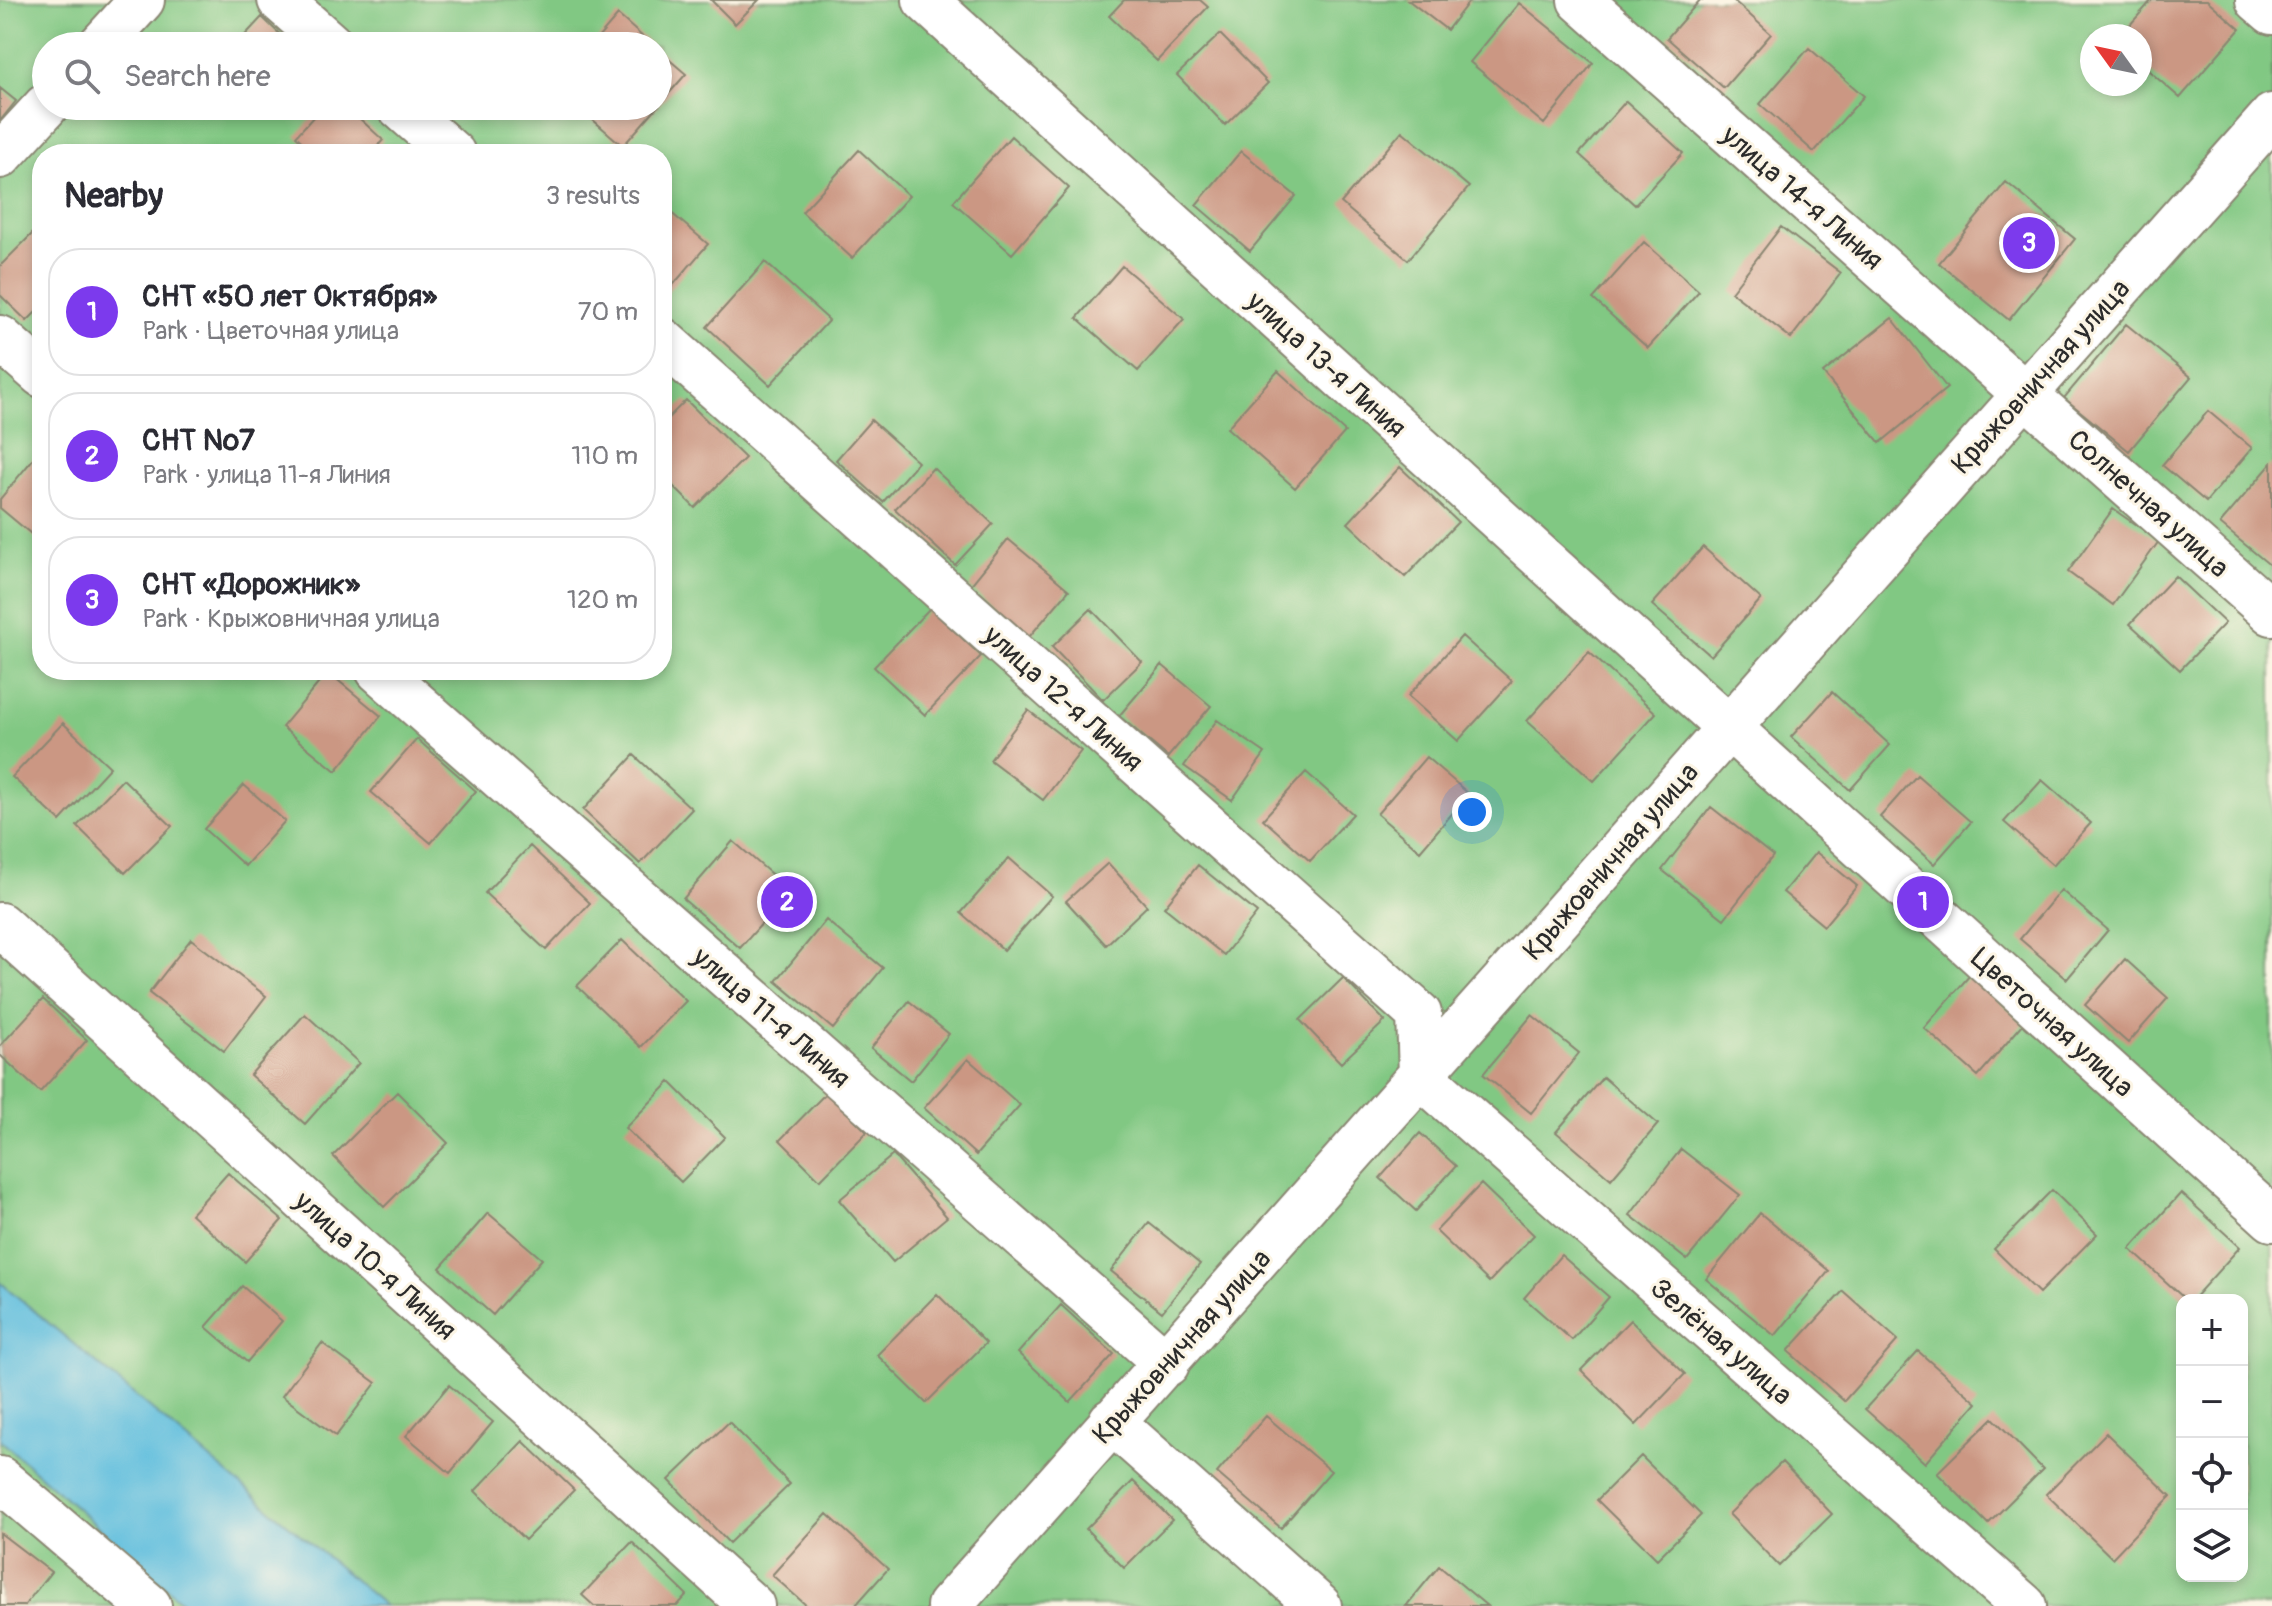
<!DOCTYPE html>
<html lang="en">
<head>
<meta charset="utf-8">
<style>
  :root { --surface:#fff; --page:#f2f2f3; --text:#2b2b33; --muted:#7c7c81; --line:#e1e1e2; --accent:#7c3aed }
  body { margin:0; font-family:Pangolin,sans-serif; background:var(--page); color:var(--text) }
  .controls { position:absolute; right:24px; bottom:24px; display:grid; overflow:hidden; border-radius:16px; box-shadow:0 4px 12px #0003 }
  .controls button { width:72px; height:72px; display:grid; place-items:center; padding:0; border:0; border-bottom:2px solid var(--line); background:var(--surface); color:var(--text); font:40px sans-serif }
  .compass { position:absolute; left:2080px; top:24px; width:72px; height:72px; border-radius:50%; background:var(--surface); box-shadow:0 4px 12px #0003; rotate:303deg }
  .you { position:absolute; left:1472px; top:812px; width:28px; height:28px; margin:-20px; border:6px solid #fff; border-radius:50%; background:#1a73e8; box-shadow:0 0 0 12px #1a73e833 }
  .badge { display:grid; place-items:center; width:52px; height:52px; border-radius:50%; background:var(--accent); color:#fff; font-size:26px; font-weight:700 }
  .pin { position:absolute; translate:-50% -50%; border:4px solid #fff; box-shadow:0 2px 8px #0006 }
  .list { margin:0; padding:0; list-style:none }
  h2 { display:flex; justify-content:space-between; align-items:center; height:104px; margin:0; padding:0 32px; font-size:34px }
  h2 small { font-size:26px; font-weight:400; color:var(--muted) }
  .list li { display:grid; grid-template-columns:52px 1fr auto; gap:24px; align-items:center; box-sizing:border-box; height:128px; margin:0 16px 16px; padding:0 16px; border:2px solid var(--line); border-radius:32px }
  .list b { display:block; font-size:30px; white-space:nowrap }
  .list p { margin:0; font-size:26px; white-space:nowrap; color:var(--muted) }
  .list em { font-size:26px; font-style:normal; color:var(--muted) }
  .icon { flex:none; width:44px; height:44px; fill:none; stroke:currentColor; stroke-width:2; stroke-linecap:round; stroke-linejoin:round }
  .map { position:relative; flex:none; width:2272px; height:1606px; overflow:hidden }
  .search { position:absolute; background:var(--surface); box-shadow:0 4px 12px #0003; left:32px; top:32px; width:640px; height:88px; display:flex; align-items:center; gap:20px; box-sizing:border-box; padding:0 28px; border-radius:44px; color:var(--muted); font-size:30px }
  .panel { position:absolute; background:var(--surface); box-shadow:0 4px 12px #0003; left:32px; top:144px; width:640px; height:536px; border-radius:32px }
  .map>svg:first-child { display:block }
</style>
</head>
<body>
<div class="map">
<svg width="2272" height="1606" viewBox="0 0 2272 1606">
  <rect width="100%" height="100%" fill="#fcf5e5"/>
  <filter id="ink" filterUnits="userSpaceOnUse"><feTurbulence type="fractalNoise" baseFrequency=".0125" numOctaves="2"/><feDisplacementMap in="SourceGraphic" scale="16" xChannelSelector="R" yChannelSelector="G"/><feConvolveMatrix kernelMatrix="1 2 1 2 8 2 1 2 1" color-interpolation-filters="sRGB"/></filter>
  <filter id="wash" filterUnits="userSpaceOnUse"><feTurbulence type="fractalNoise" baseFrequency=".006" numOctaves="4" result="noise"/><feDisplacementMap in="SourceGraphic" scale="32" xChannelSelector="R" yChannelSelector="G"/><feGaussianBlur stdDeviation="1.8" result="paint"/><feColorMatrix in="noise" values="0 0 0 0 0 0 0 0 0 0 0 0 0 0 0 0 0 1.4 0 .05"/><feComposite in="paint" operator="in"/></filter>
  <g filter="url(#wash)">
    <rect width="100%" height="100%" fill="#e8e0ba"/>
    <path fill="#81c883" stroke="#567a57" stroke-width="2" fill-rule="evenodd" d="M0,0H2272V1606H0ZM2092,36H2140V84H2092ZM46,46H658V106H46ZM42,154H662V670H42ZM2182,1300H2242V1576H2182Z"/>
    <path fill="#5fbede" stroke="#457484" stroke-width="2" d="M0,1282L385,1606H187L0,1440Z"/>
    <g id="blocks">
      <path fill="#cb9783" d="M711,0H759L735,24Z
        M1124,0H1200L1208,7L1157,61L1109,16Z
        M1408,0H1470L1447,30Z
        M1700,0H1733L1771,34L1724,88L1667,38Z
        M2152,0H2207L2240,29L2180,98L2140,63V36H2120Z
        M1519,3L1593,63L1544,124L1470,62Z
        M618,15L653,46H591Z
        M262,17L292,46H235Z
        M1220,34L1268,83L1225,125L1177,75Z
        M1809,48L1864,96L1814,152L1760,104Z
        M658,50L686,74L623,146L577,106H658Z
        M0,88L16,101L0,121Z
        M1626,101L1683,153L1635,205L1579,154Z
        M323,106H346L383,140L371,154H315L296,136Z
        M1402,131L1469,187L1408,260L1341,203Z
        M1011,136L1069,188L1012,254L953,202Z
        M859,150L909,196L852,258L802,212Z
        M1241,151L1296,196L1250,251L1196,205Z
        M2006,182L2075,239L2009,320L1939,263Z
        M662,205L708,244L662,298Z
        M1781,227L1841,273L1791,338L1731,292Z
        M38,228L42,232V306L27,321L0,295V266Z
        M1644,242L1699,291L1648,348L1593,299Z
        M765,262L829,320L770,385L707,327Z
        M1122,266L1184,319L1138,371L1077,318Z
        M1892,318L1947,388L1880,443L1823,373Z
        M2126,324L2191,377L2129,451L2064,398Z
        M1278,371L1345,432L1295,488L1227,428Z
        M686,400L745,458L695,508L662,475V424Z
        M2208,411L2252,448L2206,502L2162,465Z
        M871,420L918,462L883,502L836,460Z
        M42,448V543L0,508V499Z
        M2272,463V567L2220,524Z
        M1400,467L1458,522L1405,577L1348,523Z
        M933,468L993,524L955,565L895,509Z
        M2113,509L2159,541L2113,605L2068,572Z
        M1008,539L1069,590L1029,637L969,587Z
        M1703,547L1761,599L1711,656L1652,605Z
        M2175,576L2225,623L2180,670L2130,624Z
        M930,608L981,656L925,715L874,667Z
        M1091,609L1142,662L1103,700L1052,647Z
        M1462,636L1512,681L1458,741L1408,696Z
        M1589,652L1656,713L1594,781L1527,721Z
        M1162,665L1211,706L1168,757L1119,716Z
        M328,672L381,716L336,771L282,727Z
        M1832,692L1890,745L1850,790L1791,737Z
        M1028,710L1081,751L1043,800L990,760Z
        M1217,720L1265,753L1232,800L1184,766Z
        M63,723L110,767L60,821L12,777Z
        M417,739L476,791L431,843L371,792Z
        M634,755L692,809L640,864L583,810Z
        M1426,757L1469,794L1420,851L1377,814Z
        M1306,772L1353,814L1310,861L1263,819Z
        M1917,775L1971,822L1934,864L1880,817Z
        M123,779L172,826L125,873L77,826Z
        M2042,780L2091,823L2053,865L2004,822Z
        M244,785L285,821L245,866L204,829Z
        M1711,807L1773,856L1724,919L1662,870Z
        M733,841L791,891L740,948L683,899Z
        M530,846L590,903L546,950L485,893Z
        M1816,852L1857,886L1824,926L1783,892Z
        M1009,858L1052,896L1004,950L961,913Z
        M1108,863L1147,906L1106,945L1066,901Z
        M1198,865L1257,913L1224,955L1164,907Z
        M2061,890L2108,930L2067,979L2020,939Z
        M826,920L883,968L833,1029L776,981Z
        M191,939L266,996L224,1051L149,993Z
        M622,940L686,1001L641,1047L577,986Z
        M2125,959L2168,998L2128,1043L2085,1005Z
        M1970,975L2024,1023L1978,1076L1924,1028Z
        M1343,978L1385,1021L1341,1063L1300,1020Z
        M43,999L87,1040L40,1092L0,1055V1046Z
        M909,1001L949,1034L911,1081L871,1048Z
        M305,1014L359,1063L305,1124L250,1075Z
        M1532,1015L1579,1053L1531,1113L1483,1074Z
        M968,1059L1020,1105L976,1155L924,1108Z
        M1603,1077L1658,1124L1611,1179L1556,1132Z
        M670,1082L725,1137L681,1182L625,1128Z
        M397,1092L448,1143L384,1207L333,1156Z
        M827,1092L867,1132L820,1180L780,1140Z
        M1420,1133L1456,1166L1416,1211L1380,1178Z
        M1681,1149L1740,1195L1687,1260L1630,1215Z
        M893,1155L947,1217L893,1262L839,1200Z
        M228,1173L282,1220L245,1262L191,1214Z
        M1481,1184L1534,1235L1489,1282L1436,1231Z
        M2052,1190L2097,1234L2039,1293L1994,1249Z
        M2181,1193L2240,1247L2192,1300H2186L2130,1249Z
        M488,1213L542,1259L493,1315L440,1268Z
        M1760,1213L1829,1271L1775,1336L1706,1279Z
        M1149,1223L1200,1264L1162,1312L1111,1271Z
        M1561,1255L1609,1297L1572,1340L1524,1298Z
        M242,1286L282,1321L247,1362L206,1327Z
        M1843,1291L1898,1340L1844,1401L1788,1351Z
        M937,1294L986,1343L926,1403L877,1355Z
        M1061,1305L1114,1354L1070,1402L1018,1353Z
        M1630,1320L1685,1374L1636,1425L1581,1370Z
        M322,1343L376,1383L336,1436L282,1396Z
        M1918,1351L1977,1403L1925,1463L1865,1409Z
        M449,1385L493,1422L450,1473L406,1436Z
        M1266,1416L1331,1471L1281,1528L1217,1473Z
        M1993,1418L2043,1469L1988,1524L1937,1473Z
        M729,1422L790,1484L729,1543L669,1480Z
        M2106,1433L2171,1496L2112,1558L2046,1494Z
        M523,1441L574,1490L525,1540L475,1491Z
        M1641,1456L1701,1515L1657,1559L1597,1500Z
        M1782,1462L1832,1514L1779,1566L1729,1514Z
        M1133,1481L1172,1520L1124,1568L1086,1529Z
        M827,1514L888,1569L855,1606H807L772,1575Z
        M0,1533L51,1572L24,1606H0Z
        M632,1542L687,1595L677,1606H594L582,1595Z
        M1439,1566L1487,1606H1406Z"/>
    </g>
  </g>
  <g filter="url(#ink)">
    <use href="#blocks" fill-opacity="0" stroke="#8a8672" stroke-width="2"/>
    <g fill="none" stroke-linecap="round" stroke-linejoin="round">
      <defs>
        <path id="minor" d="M280,0L332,46
          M925,0L2272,1219
          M1580,0L2272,613
          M2258,0L2272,12
          M100,46L142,0
          M399,106L453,154
          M0,156L46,106
          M0,338L42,375
          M662,340L1419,1014L1421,1076L2024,1606
          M378,670L1167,1364
          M0,925L752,1606
          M1111,1421L1319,1606
          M0,1479L149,1606
          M949,1606L2272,116"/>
      </defs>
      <use href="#minor" stroke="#8a8672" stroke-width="48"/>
      <use href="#minor" stroke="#fff" stroke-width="44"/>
    </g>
  </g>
  <g text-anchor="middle" stroke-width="6" stroke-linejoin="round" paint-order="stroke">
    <g font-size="28" fill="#2b2b2b" stroke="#fcf5e5">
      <text transform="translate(1803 197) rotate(41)" y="10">улица 14-я Линия</text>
      <text transform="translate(1327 364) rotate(42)" y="10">улица 13-я Линия</text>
      <text transform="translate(2040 376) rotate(-48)" y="10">Крыжовничная улица</text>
      <text transform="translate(2149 503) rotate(42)" y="10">Солнечная улица</text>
      <text transform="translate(1064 698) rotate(42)" y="10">улица 12-я Линия</text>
      <text transform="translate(1610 861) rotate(-49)" y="10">Крыжовничная улица</text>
      <text transform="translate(772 1017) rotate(41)" y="10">улица 11-я Линия</text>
      <text transform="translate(2053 1022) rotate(42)" y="10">Цветочная улица</text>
      <text transform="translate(376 1265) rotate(42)" y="10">улица 10-я Линия</text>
      <text transform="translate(1722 1341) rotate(41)" y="10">Зелёная улица</text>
      <text transform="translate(1181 1346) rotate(-48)" y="10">Крыжовничная улица</text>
    </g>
  </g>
</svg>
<div class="controls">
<button>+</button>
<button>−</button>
<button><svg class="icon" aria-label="locate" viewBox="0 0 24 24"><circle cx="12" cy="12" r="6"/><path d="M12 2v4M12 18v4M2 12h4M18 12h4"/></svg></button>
<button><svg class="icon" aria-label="layers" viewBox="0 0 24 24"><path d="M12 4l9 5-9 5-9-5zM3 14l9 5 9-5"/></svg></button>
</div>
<svg class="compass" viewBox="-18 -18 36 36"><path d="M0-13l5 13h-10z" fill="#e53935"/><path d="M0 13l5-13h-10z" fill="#7c7c81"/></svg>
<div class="you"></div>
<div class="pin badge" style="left:1923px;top:902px">1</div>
<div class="pin badge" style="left:787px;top:902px">2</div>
<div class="pin badge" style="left:2029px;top:243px">3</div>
<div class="search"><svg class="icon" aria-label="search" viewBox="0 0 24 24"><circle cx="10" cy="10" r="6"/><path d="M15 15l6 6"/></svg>Search here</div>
<section class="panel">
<h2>Nearby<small>3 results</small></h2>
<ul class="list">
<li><span class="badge">1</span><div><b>СНТ «50 лет Октября»</b><p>Park · Цветочная улица</p></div><em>70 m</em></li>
<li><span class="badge">2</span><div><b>СНТ №7</b><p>Park · улица 11-я Линия</p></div><em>110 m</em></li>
<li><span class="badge">3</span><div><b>СНТ «Дорожник»</b><p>Park · Крыжовничная улица</p></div><em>120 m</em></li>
</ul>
</section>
</div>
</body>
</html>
